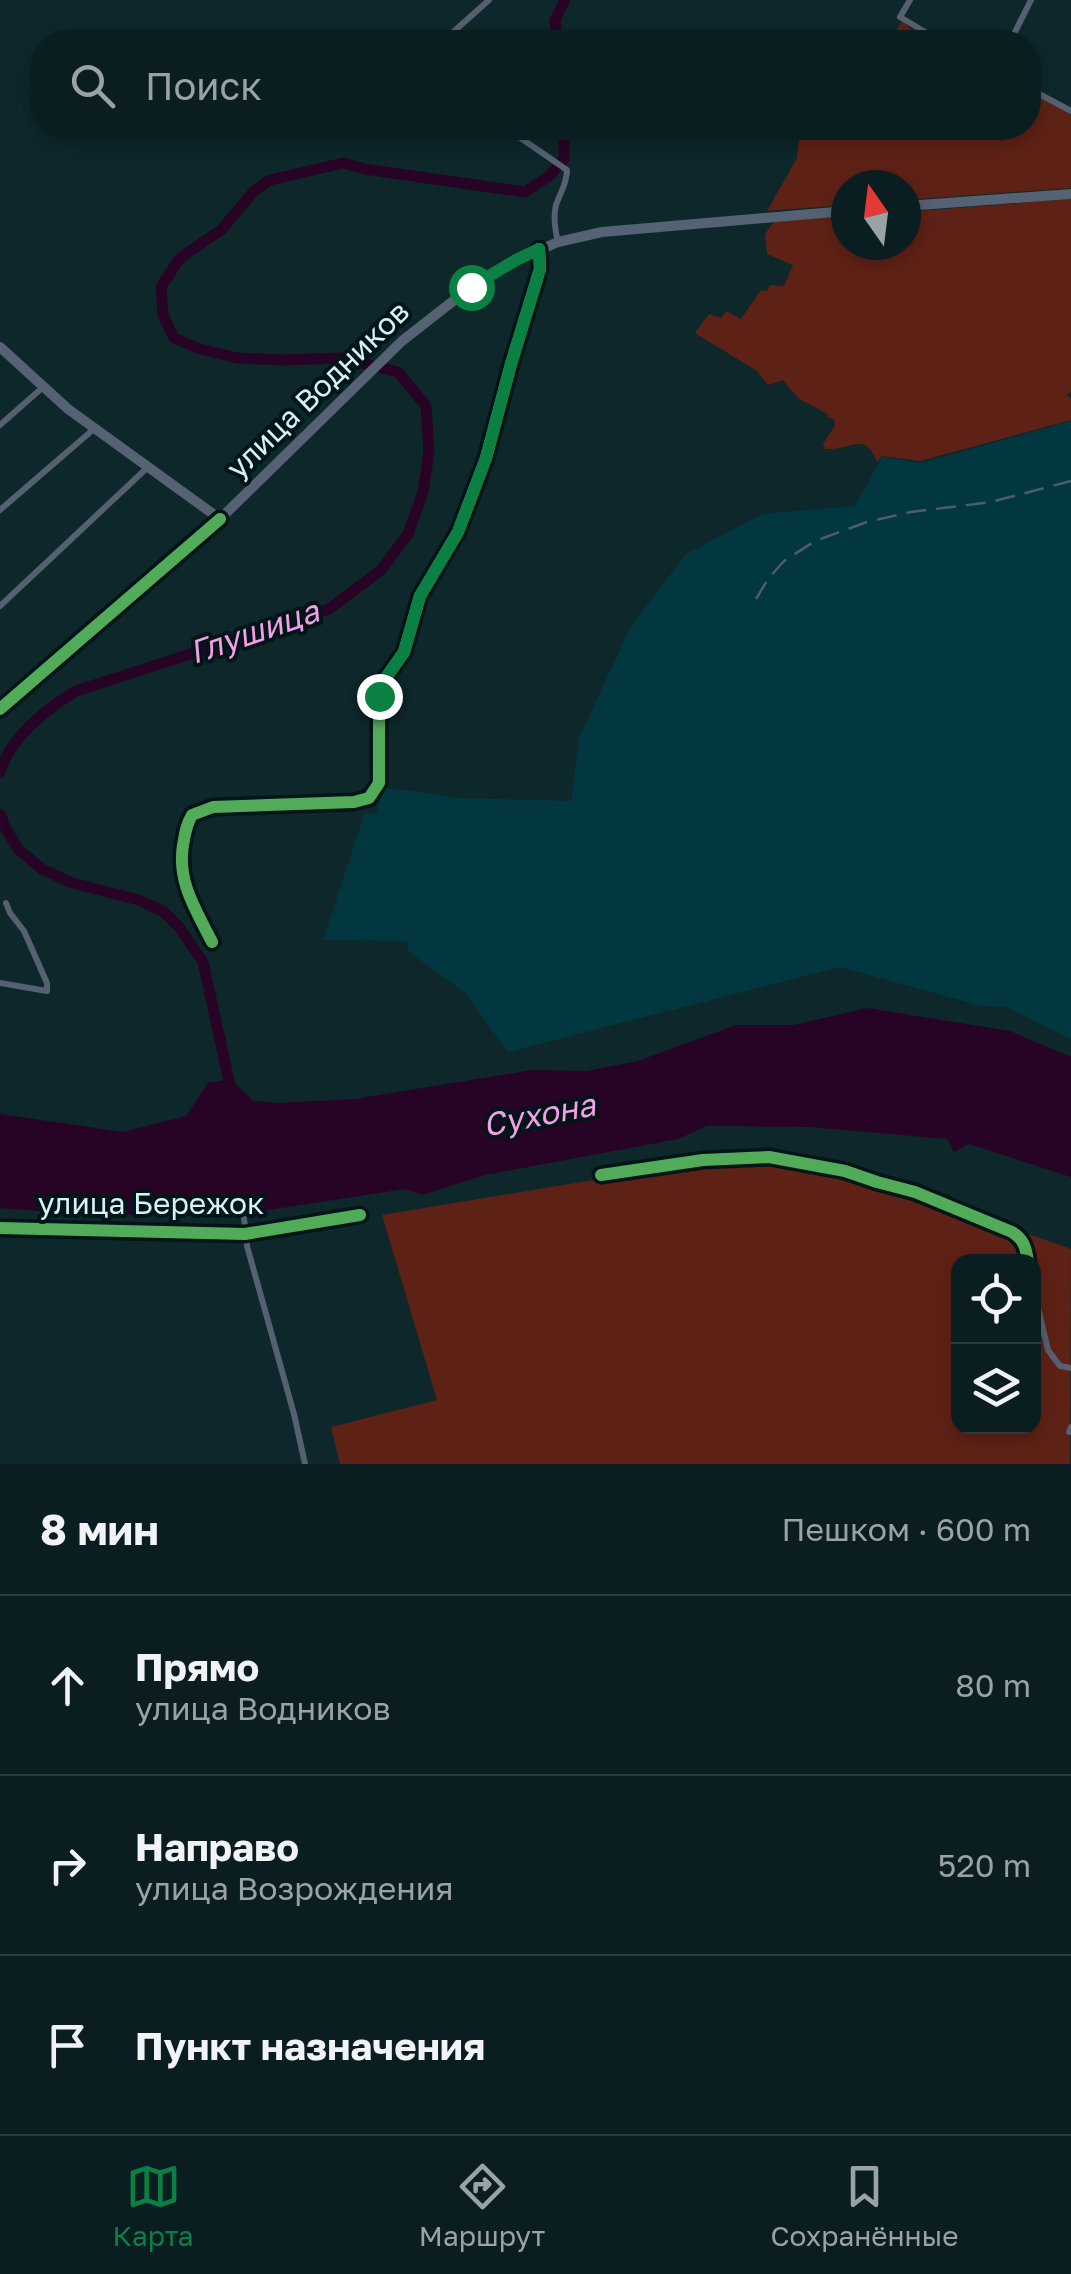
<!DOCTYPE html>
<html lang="ru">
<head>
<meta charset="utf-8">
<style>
  :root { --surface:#0a1d20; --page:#182a2d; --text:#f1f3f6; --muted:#99a2a5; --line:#2a3b3e; --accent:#0b8043 }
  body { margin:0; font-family:"Golos Text",sans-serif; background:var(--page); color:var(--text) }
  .controls { position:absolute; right:30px; bottom:30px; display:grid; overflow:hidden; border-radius:20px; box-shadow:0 5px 15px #0003 }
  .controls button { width:90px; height:90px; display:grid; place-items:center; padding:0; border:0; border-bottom:2px solid var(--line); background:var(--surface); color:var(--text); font:50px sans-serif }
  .compass { position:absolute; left:831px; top:170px; width:90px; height:90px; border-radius:50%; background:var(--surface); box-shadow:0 5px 15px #0003; rotate:346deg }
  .stop { position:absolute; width:30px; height:30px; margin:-22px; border:8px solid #0b8043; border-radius:50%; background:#fff }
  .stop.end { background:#0b8043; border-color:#fff; box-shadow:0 2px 10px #0008 }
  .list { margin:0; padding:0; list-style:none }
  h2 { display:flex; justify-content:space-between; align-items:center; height:130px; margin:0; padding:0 40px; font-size:42px }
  h2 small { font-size:32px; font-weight:400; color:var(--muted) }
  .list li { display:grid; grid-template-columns:65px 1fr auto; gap:30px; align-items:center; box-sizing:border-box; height:180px; padding:0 40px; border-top:2px solid var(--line) }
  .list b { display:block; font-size:38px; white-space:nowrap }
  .list p { margin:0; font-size:32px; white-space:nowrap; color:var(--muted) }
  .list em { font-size:32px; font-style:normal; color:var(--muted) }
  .icon { flex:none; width:55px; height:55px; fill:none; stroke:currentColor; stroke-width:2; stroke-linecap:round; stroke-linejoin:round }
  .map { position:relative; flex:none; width:1071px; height:1464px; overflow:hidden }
  .search { position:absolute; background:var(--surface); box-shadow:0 5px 15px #0003; left:30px; right:30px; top:30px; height:110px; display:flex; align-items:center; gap:25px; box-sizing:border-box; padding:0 35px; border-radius:40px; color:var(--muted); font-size:38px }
  .sheet { height:670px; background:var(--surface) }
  nav { display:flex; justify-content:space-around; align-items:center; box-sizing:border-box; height:140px; border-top:2px solid var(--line); background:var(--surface); font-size:28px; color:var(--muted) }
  nav a { display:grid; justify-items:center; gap:5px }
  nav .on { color:var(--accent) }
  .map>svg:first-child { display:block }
</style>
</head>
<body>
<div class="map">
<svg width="1071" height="1464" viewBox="0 0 1071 1464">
  <rect width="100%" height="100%" fill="#0e272a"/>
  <path fill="#023740" d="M1071,421V1039L1007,1007L981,1006L840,967L508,1052L465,993L408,951L407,941L323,940L365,812L377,815L383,787L458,798L571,801L579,738L630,628L685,555L762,514L855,506L882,457L921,463Z"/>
  <path fill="#5e2115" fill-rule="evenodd" d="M902,21L911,29L937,42H889Z
    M1029,91L1071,115V188L906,200V185H846V205L767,211L797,158L800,128H1028Z
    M1071,199V391L1067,395L1071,399V420L920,461L882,456L877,462C865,430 850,451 825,449L823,444L835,425L834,419L827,417L828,414L799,399L783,380L768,385L757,371L695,333L709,314L721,318L726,311L741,319L761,290L767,291L770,285L784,286L793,265L767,254C766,236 761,237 774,222L846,216V245H906V212Z
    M762,1159L836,1173L935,1201L1071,1249L1070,1464H340L331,1427L437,1400L382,1215L702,1162ZM958,1262H1034V1426H958Z"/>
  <path fill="#270425" d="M867,1008L1010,1031L1071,1057V1177L969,1144L954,1152L947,1139L809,1127L707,1126L678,1139L485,1175L422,1195L405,1189L224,1217L66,1213L0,1208V1114L123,1132L186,1116L208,1083L231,1079L253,1101L278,1103L355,1099L532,1070L587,1071L638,1061L736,1025H794Z"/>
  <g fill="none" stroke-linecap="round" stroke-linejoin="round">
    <path stroke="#270425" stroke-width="11" d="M557,42L555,20L565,0
      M0,772C11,736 45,710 76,691L329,609L381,570L408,534L423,492L429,452L426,406L398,372L342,358L283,360L237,358L200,349L174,338L163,315L161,287L179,259L222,229L254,191L270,180L343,163L365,169L525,192L549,176L564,159V128
      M0,814L6,829L19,850L42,869L72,883L139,900L164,912L179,927L203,962L231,1090"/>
    <path stroke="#556070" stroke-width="6" d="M910,0L900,17L942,42
      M442,42L489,0
      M1010,42L1031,0
      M1028,88L1071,111
      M506,128L567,170C567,184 560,193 556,205C553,217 555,230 558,242
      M0,425L42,388
      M0,510L95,428
      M0,606L148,467
      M0,709L220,519
      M212,942C196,910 177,882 183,845C185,834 186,825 192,815L213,807L354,802L369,798L379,783L378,705L381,687L404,652L420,596L458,532L486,458L511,364L540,269L539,250
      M0,983L47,991V983L24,931L10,913L6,903
      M601,1175L703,1160L769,1157L845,1171L877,1182L915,1192L1012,1232C1024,1239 1026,1248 1028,1262
      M244,1218L247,1246L294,1414L305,1464
      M0,1228L245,1234L360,1215
      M1034,1291L1048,1350L1060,1366L1071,1368
      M1069,1432L1071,1427"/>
    <path stroke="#556273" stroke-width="10" d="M906,206L1071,194
      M0,347L68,409L220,519L402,341L471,287L517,260L558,242L602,232L846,211"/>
    <path stroke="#4e5d66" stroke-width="2.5" stroke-dasharray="20 10" stroke-linecap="butt" d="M756,599L768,579L784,561L815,541L867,522L911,512L991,502L1071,481"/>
    <defs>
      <path id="cycleway" d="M0,709L220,519
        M212,942C196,910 177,882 183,845C185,834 186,825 192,815L213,807L354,802L369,798L379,783V696L385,679L404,652L420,596L458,532L486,458L511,364L540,269L539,249
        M601,1175L703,1160L769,1157L845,1171L877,1182L915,1192L1012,1232C1024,1239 1026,1248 1028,1262
        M0,1228L245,1234L360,1215"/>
    </defs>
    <use href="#cycleway" stroke="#011519" stroke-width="19"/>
    <use href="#cycleway" stroke="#51ab58" stroke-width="12"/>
  </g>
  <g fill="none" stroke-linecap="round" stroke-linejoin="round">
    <path stroke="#0b8043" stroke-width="12" d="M379,696L385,679L404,652L420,596L458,532L486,458L511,364L540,269L539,249L516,260L471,287"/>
  </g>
  <g text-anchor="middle" stroke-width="8" stroke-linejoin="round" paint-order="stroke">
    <g font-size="30" fill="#d6f1f7" stroke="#011519">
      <text transform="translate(318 390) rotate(-44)" y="10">улица Водников</text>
      <text x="151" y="1214">улица Бережок</text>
    </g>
    <g font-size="32" font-style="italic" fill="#f59de7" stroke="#011519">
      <text transform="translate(254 632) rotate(-19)" y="11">Глушица</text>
      <text transform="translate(539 1115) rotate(-11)" y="11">Сухона</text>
    </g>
  </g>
</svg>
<div class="controls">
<button><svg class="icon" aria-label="locate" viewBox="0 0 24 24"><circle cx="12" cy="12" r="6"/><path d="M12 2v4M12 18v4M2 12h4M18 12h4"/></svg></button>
<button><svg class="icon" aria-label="layers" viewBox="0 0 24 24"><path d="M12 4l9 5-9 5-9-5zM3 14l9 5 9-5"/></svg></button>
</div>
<svg class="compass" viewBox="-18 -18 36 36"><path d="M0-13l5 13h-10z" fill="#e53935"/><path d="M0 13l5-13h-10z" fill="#99a2a5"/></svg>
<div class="stop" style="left:471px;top:287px"></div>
<div class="stop end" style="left:379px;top:696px"></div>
<div class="search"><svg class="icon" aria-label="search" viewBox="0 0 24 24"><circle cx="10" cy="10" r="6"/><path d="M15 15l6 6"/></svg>Поиск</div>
</div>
<section class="sheet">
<h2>8 мин<small>Пешком · 600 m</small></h2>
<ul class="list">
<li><svg class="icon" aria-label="ahead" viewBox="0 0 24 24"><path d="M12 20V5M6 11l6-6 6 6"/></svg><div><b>Прямо</b><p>улица Водников</p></div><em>80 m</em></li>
<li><svg class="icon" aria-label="right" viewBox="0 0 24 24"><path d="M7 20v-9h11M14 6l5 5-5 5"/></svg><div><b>Направо</b><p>улица Возрождения</p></div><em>520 m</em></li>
<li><svg class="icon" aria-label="arrive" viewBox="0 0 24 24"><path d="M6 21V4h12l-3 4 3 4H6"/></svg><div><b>Пункт назначения</b></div></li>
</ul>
</section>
<nav>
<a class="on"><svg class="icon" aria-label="map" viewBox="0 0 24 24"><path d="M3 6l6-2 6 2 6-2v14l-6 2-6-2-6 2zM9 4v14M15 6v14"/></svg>Карта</a>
<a><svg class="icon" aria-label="directions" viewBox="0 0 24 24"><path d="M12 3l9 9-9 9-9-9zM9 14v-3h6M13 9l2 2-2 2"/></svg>Маршрут</a>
<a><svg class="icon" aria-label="saved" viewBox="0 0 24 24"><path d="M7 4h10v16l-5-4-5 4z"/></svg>Сохранённые</a>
</nav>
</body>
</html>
